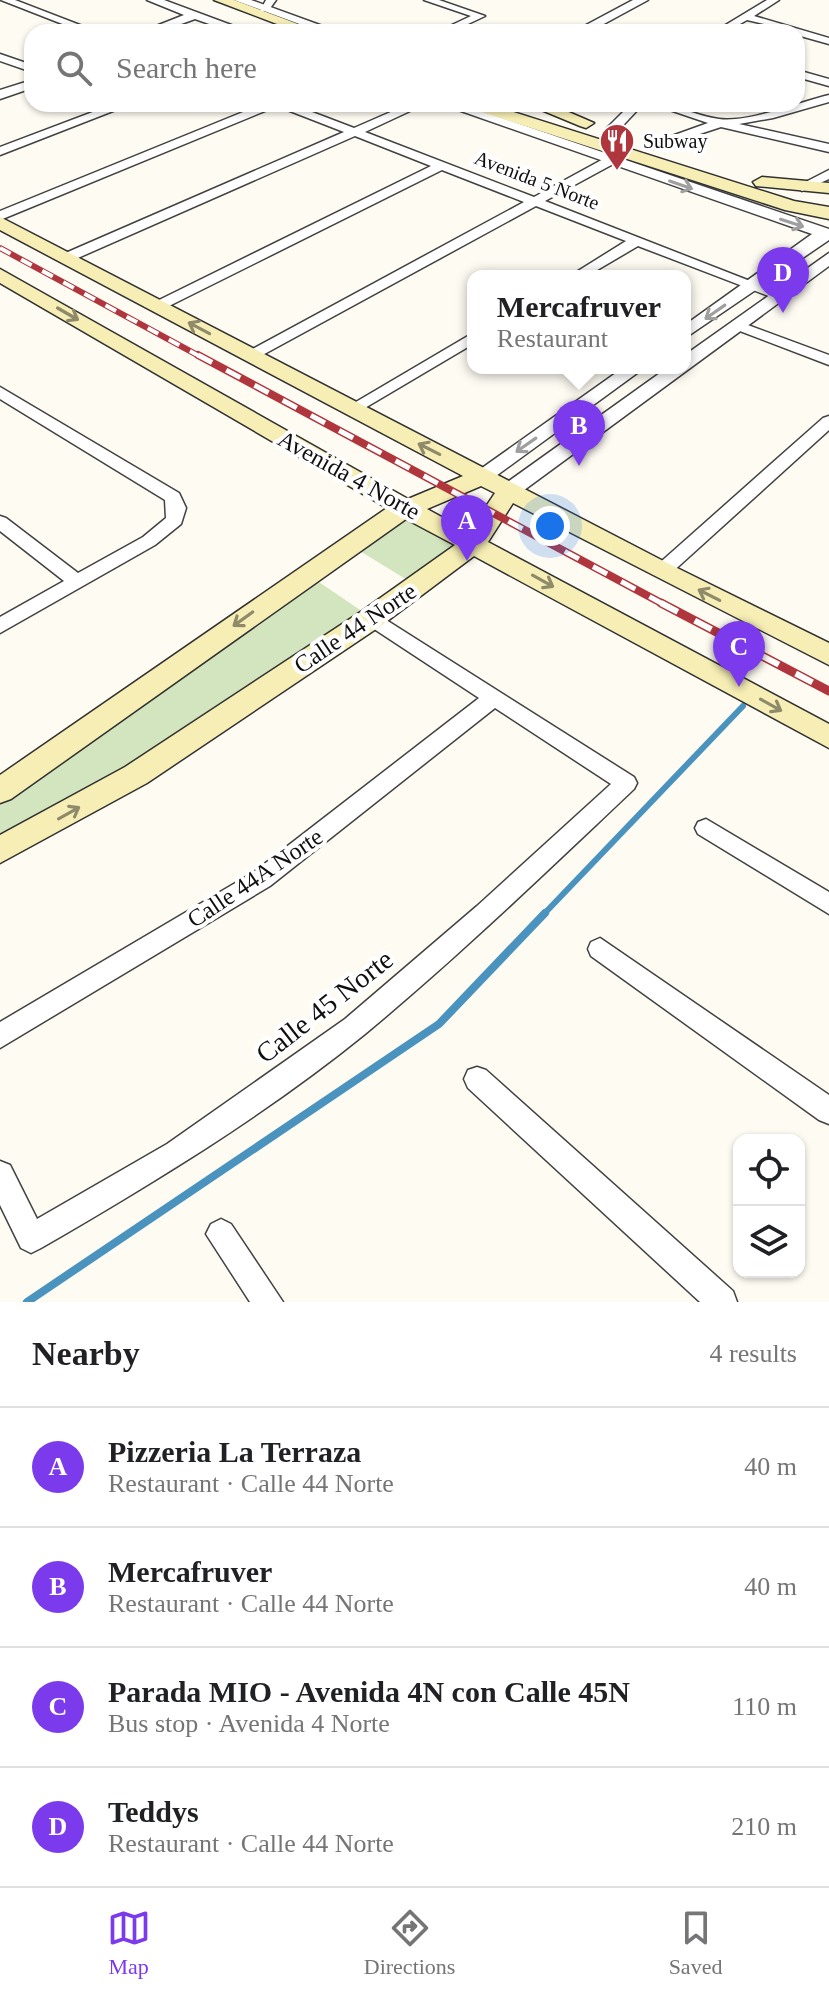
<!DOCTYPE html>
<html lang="en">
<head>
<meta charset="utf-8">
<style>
  :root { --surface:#fff; --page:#f2f2f2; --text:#202124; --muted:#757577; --line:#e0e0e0; --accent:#7c3aed }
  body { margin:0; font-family:Georgia,serif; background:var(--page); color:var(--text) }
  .controls { position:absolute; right:24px; bottom:24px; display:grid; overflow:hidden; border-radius:16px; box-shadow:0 2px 6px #0004 }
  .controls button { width:72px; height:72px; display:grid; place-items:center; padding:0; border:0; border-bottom:2px solid var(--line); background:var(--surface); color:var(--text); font:40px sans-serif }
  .you { position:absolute; left:550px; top:526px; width:28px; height:28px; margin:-20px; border:6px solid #fff; border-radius:50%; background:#1a73e8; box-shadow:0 0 0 12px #1a73e833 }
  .badge { display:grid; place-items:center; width:52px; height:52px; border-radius:50%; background:var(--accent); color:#fff; font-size:26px; font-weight:700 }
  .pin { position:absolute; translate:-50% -66px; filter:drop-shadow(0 2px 4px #0008) }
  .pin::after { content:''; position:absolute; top:42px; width:28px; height:24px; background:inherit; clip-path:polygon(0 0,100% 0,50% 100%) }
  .popup { position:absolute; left:467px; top:270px; width:224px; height:104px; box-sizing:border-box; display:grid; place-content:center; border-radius:16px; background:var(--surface); filter:drop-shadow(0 2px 6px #0005); font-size:26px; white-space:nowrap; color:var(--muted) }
  .popup b { font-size:30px; color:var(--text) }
  .popup::after { content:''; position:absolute; left:50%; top:100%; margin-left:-16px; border:16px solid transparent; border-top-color:var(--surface) }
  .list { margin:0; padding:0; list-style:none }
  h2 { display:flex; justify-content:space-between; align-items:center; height:104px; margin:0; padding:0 32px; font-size:34px }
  h2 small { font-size:26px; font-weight:400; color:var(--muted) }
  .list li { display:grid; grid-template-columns:52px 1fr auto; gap:24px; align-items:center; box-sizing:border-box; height:120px; padding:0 32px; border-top:2px solid var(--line) }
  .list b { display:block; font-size:30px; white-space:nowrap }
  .list p { margin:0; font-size:26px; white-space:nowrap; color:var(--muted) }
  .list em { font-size:26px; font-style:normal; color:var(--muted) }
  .icon { flex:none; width:44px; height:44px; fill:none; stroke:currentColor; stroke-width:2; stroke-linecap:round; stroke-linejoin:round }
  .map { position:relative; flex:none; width:829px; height:1302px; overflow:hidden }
  .search { position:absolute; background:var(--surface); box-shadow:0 2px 6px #0004; left:24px; right:24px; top:24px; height:88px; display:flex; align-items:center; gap:20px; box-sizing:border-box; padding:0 28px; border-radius:24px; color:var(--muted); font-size:30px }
  .sheet { height:584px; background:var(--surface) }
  nav { display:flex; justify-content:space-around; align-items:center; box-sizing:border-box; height:112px; border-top:2px solid var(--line); background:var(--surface); font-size:22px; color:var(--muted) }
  nav a { display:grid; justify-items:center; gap:4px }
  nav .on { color:var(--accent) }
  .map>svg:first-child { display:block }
</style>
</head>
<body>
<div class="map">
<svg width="829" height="1302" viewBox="0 0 829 1302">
  <rect width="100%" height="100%" fill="#fefbf2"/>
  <path fill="#d3e5bf" d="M397,513L475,543L417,586L350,545Z
    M307,574L372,618L0,850V791Z"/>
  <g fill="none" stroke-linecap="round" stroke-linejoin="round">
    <path stroke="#4b93bf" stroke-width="6" d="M543,915L743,706"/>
    <path stroke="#4b93bf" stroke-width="8" d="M27,1302L439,1024L545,913"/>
    <defs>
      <path id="minor" d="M1,0H15L98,32H83Z
        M266,0H276L268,11H260Z
        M424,0H439L485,16L451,32H437L471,16Z
        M767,0H779L754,16L829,38V44L797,35V32L747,20L726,32H714Z
        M0,54L32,65V72L0,61Z
        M797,70L829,79V86L797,77Z
        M829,95V102L773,118L739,124L829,144V152L721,127L654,149L644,146L708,123L652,104C677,104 696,116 719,119C749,123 799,102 829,95Z
        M114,104H131L0,155V147Z
        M263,104H291L354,128L409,104H425L365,132L534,197L607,157H615V163L545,201L786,295L784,298H774L638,246L587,276H570L626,241L536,206L257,358H247V352L524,202L442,170L163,309H153V303L431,166L355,136L71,261H61V255L344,132L277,106L0,220V211Z
        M631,104H643L614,135H606V129Z
        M829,170V179L802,191L796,187Z
        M737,321L829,355V365L732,328V322Z
        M473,333V344L358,412H346L344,409Z
        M0,387L179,493L186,508L181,524L155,545L0,633V617L64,581L0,531V516L6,518L78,573L143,537L166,518L165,500L0,399Z
        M829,416V430L669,575H655L653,571L655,567L823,418Z
        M372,611L634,777L637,783L634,789C546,872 458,957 365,1034C264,1116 153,1183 41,1248L31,1253L21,1248L0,1205V1161L10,1165L37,1219L167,1144L345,1019L477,906L611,784L495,708L270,886L0,1048V1022L254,872L479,698L365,623L362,618L365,613Z
        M706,819L829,892V914L698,834L695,828L698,822Z
        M600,938L829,1095V1124L819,1120L591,956L588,949L591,942Z
        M477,1067L486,1070L733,1291L737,1302H700L468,1088L464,1079L468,1070Z
        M221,1219L231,1224L283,1302H250L206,1234L211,1224Z"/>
      <path id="tertiary" d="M147,0H164L250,32H232L195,19L159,32H141L184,15Z
        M234,0H251L339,32H321Z
        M633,0H648L589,32H573Z
        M32,80V88L0,99V90Z
        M441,104H461L829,229V240L685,338V325L812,234Z
        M829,253V266L516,496H502L498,491L502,486L667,368H685V355Z
        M623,368H644L489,481H475L472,477L475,473Z"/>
      <path id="secondary" d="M214,0H234L319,32H298Z
        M464,104H488L794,201L829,207V219L785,210L466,107Z
        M527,104H550L594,123L586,128L580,126Z
        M762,177L829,183V193L756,186L753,182Z
        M0,217L671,565L829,643V665L513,503L488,542L829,724V748L474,556L382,625L147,783L0,863V835L125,767L362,611L455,545L406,519L11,799L0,803V775L387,508L0,283V269L408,499L463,476L0,230ZM481,486L495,493L469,532L427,509Z"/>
    </defs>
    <use href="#minor" stroke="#424242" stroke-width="3"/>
    <use href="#tertiary" stroke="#424242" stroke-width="3"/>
    <use href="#secondary" stroke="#313131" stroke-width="3"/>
    <use href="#minor" fill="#fff" fill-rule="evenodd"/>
    <use href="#tertiary" fill="#fff" fill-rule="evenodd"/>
    <use href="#secondary" fill="#f6eeb5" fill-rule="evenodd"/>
    <defs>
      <path id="rail-far2" d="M0,248L201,357"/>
      <path id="rail-far1" d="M198,355L665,605"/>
      <path id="rail" d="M661,603L829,691"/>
    </defs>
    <use href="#rail-far2" stroke="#b0363e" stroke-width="6"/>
    <use href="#rail-far1" stroke="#b0363e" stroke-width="8"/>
    <use href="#rail" stroke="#b0363e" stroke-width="9"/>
    <use href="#rail-far2" stroke="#fff" stroke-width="4" stroke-dasharray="12" stroke-linecap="butt"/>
    <use href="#rail-far1" stroke="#fff" stroke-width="5" stroke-dasharray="16" stroke-linecap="butt"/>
    <use href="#rail" stroke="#fff" stroke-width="6" stroke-dasharray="19" stroke-linecap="butt"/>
  </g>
  <defs><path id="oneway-shaft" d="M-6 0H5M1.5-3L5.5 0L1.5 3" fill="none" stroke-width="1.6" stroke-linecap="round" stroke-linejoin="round" transform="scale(2)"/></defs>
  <g stroke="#9f9f9f">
    <use href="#oneway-shaft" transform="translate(681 185) rotate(19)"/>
    <use href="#oneway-shaft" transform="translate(792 223) rotate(18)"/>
    <use href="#oneway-shaft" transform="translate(715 312) rotate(145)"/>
    <use href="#oneway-shaft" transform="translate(526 445) rotate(145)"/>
  </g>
  <g stroke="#8e8a6a">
    <use href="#oneway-shaft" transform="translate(68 314) rotate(30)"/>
    <use href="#oneway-shaft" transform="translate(199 328) rotate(-152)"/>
    <use href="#oneway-shaft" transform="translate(429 449) rotate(-153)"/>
    <use href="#oneway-shaft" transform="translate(543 581) rotate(29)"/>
    <use href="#oneway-shaft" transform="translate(709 595) rotate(-153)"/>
    <use href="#oneway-shaft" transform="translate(243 619) rotate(144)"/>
    <use href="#oneway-shaft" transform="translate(771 705) rotate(29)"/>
    <use href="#oneway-shaft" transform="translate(69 813) rotate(-29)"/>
  </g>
  <defs>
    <symbol id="restaurant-pin" viewBox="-11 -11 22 30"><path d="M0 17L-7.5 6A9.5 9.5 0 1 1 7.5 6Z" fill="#b0363e" stroke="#fff"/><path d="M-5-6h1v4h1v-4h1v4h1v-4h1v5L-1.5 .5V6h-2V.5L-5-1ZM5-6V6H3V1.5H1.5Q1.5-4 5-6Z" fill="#fff"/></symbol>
  </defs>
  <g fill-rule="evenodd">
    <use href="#restaurant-pin" x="597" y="121" width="40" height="54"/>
  </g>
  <g text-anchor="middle" stroke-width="8" stroke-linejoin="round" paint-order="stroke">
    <g font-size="20" fill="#0f0f0f" stroke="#fff" text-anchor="start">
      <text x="643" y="148">Subway</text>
    </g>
    <g font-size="20" fill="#0f0f0f" stroke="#fff">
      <text transform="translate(537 180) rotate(21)" y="7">Avenida 5 Norte</text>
    </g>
    <g font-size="24" fill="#0f0f0f" stroke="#fff">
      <text transform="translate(349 475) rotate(29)" y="8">Avenida 4 Norte</text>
      <text transform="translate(355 628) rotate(-34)" y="8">Calle 44 Norte</text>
      <text transform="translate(255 878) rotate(-34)" y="8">Calle 44A Norte</text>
    </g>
    <g font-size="28" fill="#0f0f0f" stroke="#fff">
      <text transform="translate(324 1006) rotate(-38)" y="10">Calle 45 Norte</text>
    </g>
  </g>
</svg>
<div class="controls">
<button><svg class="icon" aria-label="locate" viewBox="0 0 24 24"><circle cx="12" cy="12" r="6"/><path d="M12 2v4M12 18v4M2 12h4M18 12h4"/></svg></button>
<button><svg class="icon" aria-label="layers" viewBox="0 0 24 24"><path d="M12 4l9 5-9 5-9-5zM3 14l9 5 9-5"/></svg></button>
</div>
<div class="you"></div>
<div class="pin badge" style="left:467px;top:561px">A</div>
<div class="pin badge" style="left:579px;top:466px">B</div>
<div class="popup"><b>Mercafruver</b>Restaurant</div>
<div class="pin badge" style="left:739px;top:687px">C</div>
<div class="pin badge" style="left:783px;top:313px">D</div>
<div class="search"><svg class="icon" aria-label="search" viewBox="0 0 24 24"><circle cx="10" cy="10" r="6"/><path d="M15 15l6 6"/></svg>Search here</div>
</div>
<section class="sheet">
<h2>Nearby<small>4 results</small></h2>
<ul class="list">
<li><span class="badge">A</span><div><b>Pizzeria La Terraza</b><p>Restaurant · Calle 44 Norte</p></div><em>40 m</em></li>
<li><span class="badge">B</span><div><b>Mercafruver</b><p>Restaurant · Calle 44 Norte</p></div><em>40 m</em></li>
<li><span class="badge">C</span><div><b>Parada MIO - Avenida 4N con Calle 45N</b><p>Bus stop · Avenida 4 Norte</p></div><em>110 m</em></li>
<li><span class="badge">D</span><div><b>Teddys</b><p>Restaurant · Calle 44 Norte</p></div><em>210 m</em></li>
</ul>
</section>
<nav>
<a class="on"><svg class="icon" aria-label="map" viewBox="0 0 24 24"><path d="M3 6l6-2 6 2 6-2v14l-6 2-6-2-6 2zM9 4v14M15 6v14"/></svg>Map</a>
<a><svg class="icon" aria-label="directions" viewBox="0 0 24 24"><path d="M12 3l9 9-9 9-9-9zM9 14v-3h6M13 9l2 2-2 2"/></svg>Directions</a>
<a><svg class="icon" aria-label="saved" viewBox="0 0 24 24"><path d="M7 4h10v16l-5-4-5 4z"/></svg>Saved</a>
</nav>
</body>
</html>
